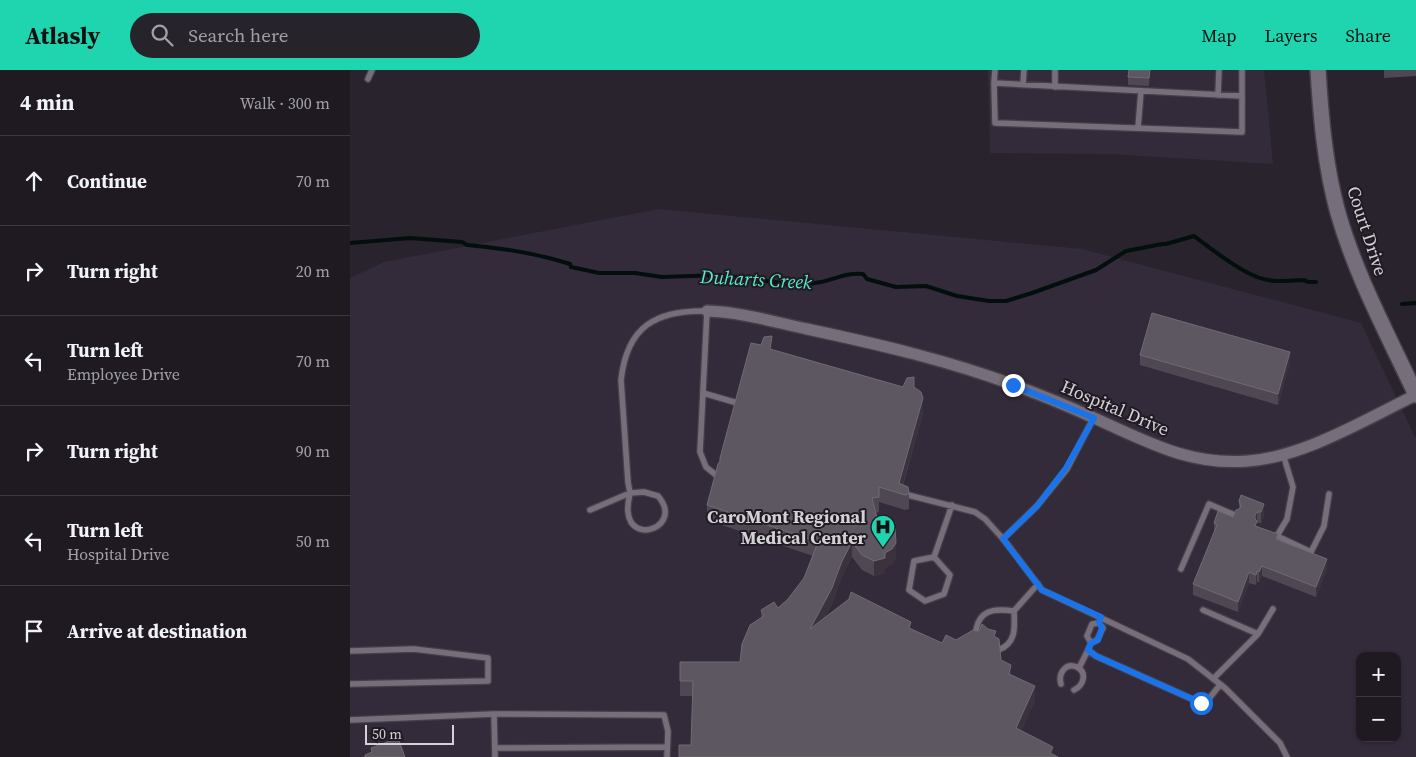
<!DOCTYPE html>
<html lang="en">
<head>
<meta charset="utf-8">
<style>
  :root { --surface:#1f1a22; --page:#27232a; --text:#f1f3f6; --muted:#a1a1a5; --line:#3c3840; --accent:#1fd5b0 }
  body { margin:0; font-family:"Source Serif 4",serif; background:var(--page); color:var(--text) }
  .controls { position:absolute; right:15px; bottom:15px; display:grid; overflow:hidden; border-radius:10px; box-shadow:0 1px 4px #0004 }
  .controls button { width:45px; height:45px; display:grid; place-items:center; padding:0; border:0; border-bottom:1px solid var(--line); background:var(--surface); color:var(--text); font:25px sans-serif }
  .scale { position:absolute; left:15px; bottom:12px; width:89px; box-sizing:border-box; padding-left:5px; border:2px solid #d3d0d6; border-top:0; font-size:14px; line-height:18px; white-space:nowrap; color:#d3d0d6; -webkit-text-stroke:4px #201a23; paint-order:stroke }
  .stop { position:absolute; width:15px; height:15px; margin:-11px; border:4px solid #1a73e8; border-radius:50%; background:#fff }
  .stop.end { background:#1a73e8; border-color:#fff; box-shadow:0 1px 5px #0008 }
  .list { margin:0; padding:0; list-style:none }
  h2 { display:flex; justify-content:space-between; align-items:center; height:65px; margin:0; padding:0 20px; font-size:21px }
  h2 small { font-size:16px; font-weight:400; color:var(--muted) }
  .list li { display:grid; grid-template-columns:32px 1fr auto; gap:15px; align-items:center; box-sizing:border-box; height:90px; padding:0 20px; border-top:1px solid var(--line) }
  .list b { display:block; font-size:19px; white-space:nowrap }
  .list p { margin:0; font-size:16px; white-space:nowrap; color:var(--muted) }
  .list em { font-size:16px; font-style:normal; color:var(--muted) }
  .icon { flex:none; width:28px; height:28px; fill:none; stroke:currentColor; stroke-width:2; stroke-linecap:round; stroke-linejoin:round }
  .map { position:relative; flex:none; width:1066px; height:687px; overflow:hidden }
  header { display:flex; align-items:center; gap:30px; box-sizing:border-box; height:70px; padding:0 25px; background:var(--accent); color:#111 }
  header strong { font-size:24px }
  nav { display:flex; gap:28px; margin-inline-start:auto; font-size:18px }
  .search { width:350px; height:45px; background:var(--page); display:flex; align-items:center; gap:12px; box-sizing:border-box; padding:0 18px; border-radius:28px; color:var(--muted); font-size:19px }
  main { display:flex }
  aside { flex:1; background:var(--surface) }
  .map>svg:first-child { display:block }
</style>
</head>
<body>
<header>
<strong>Atlasly</strong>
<div class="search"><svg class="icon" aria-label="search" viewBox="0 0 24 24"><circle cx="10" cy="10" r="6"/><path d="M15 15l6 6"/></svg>Search here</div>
<nav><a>Map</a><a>Layers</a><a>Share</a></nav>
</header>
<main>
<aside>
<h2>4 min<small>Walk · 300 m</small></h2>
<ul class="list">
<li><svg class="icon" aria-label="ahead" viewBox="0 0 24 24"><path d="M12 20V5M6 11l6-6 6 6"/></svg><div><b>Continue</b></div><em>70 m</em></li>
<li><svg class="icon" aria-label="right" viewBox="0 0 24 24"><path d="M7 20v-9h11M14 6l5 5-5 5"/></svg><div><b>Turn right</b></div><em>20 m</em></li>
<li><svg class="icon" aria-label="left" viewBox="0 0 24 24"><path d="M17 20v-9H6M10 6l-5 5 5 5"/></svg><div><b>Turn left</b><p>Employee Drive</p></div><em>70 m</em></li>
<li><svg class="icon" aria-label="right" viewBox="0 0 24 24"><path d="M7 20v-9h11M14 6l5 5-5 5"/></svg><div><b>Turn right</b></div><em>90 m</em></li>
<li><svg class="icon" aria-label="left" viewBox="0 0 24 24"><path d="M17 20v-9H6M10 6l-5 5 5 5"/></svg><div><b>Turn left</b><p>Hospital Drive</p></div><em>50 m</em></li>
<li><svg class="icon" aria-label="arrive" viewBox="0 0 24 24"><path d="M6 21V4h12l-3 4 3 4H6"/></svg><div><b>Arrive at destination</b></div></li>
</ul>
</aside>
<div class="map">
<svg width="1066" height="687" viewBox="0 0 1066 687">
  <rect width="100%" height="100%" fill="#29232d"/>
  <path fill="#342b3a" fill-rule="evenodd" d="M638,0H914L923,94L760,84L640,83Z
    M309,139L732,179L1011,253L1066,369V687H0V208L34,192ZM1010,586H1047V668H1010Z"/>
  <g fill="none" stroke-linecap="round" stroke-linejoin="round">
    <path stroke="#030f0c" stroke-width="4" d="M0,173L60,168L112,172L117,175C152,178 186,183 220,194L221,197L249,203H285L312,207L371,205C378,209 386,206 394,207C419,211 446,218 471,212C486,209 498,202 513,204L517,209L546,217L576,216L607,226L639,231H656L682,223L746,200L776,181L812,174H816L844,166C861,179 888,200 907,207C922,213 938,211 954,210L958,212H966
      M1052,234L1066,233"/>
    <defs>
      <path id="lane" d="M645,0L644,13L892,26V0
        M18,9L22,0
        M644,13L645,53L892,62V26
        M673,14L674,0
        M705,17V0
        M868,25L869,0
        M788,58L791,21
        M353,323L384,332
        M933,384L943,417L937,449L927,466L961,482L974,456L979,424
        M294,422L308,426C334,456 281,476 278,442C277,436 279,429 280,423Z
        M554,424L625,442L635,449L655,471L692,520L838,589L875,618L930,673L937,687
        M240,440L280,423L278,412L271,310C277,256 306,240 357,241L350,382L356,397L366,405
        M653,469L687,436L717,399L744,347
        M584,487L564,491L559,520L575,531L594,524L600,505L584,487L602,435
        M831,499L859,434L887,446
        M853,540L908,564
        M664,541L688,514
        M749,553L753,558L747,570L741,573L737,566L742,554Z
        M627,569C625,562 626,559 628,553C634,538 650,539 664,541C665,558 666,574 648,580
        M741,573L738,580L746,586L851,633L857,631L870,615
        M0,581L64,579L138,588V611L0,614
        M729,598L738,580
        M863,609L908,564L923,539
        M711,614C708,604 715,592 727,597C738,603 733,616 724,620
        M0,650L144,644
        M145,678L317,677
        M145,687L144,644L314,645L318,661L317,687"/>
      <path id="street" d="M357,241C391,242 424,252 457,259C527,274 597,290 664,315C691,325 718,336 744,348C796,371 839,396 898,391C954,387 1016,349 1066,325"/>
      <path id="secondary" d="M968,0C971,48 975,96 988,143C1006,206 1038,265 1066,325"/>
    </defs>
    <use href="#lane" stroke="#444047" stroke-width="8"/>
    <use href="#street" stroke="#444047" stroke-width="14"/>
    <use href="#secondary" stroke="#444047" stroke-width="18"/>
    <use href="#lane" stroke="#766f7b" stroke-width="5.5"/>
    <use href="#street" stroke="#766f7b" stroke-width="11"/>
    <use href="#secondary" stroke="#766f7b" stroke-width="15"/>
  </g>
  <path fill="#4f4853" d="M800,0L799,16L778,15V7Z
    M1034,0H1066V6L1034,8Z
    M422,280L553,317H564L573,343L553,415L559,424V439L555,440L529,432V442L526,443L527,448L546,488L542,494L535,498V503L524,506L512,500L502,487L492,506L482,534L475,547L561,559L592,573L606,570L626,561L646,568L651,590L661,605L685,631L671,661L342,626H330V592H390L411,547V540L428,538L438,529L454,508L463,486L357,450V435L370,392V388Z
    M790,285L940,293L928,335L790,295Z
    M891,425L914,445L911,453H907V456L977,499L966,527L912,506L909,512H907L906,515L899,513L888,542L843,525V514L864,463V453L883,447L889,440V431Z"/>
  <path fill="#3a333e" d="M422,266V281L420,279Z
    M940,282V293L928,335V324Z
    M573,328V343L550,424L549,413Z
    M914,434V445L911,453V442Z
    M907,442V452V451V461L905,455V445Z
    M502,472V487L492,506L482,534L460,574V559Z
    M546,473V488L542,494L535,498V503L524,506V491L535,483Z
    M977,489V499L966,527V517Z
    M912,496V506L909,512V502Z
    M907,501V512L906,515V505Z
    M899,502V513L888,542V532Z
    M661,595V610L659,604Z
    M685,616V631L666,673V658Z
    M703,677V687L700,683Z"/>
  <path fill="#5d5761" stroke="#706a73" d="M779,0H800L799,8L778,7Z
    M802,243L940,282L928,324L790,285Z
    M422,266L420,279L553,317L557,308L564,307V317L571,322L573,328L549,413L558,417L559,424L555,425L529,417V427L522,428L527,448L538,451L545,458L546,473L542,479L535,483V488L524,491L512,485L502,472L492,491L482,518L460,559L499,529L501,522L561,552L559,558L592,573L596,565L606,570L623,560L626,561H629L632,554L638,559L646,561L644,566L649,569L651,590L661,595L659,604L685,616L666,658L703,677L700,683L708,687H329V675H341L343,611H330V592H390L392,574L400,555L414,546L411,540L424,532L428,538L438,529L454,508L468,472L357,435L368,394L370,391V388L401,273L411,275L414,267Z
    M891,425L914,434L911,442H907L905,445V449L907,451L905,456L928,464L926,469L977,489L966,517L912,496L909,502L907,501L906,505L899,502L888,532L843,514L867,455L864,453L868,441L883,447L886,440L889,439L891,437L889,431Z
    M48,668L55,687H15V685L22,682L21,678Z"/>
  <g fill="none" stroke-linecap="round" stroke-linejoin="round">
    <path stroke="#1a73e8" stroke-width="6" d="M663,315L744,348L716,398L687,436L653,469L692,520L751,547L749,552L752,558L748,570L741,573L738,580L746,586L851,633"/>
  </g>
  <defs>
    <symbol id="hospital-pin" viewBox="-11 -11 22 30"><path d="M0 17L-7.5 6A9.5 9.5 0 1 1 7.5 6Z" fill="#1fd5b0" stroke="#201a23"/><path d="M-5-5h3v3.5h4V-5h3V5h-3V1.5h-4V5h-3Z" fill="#111"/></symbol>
  </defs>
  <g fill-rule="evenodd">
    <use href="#hospital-pin" x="519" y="443" width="28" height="38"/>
  </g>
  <g text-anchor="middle" stroke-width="4" stroke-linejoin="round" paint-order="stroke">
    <g font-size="18" fill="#d3d0d6" stroke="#201a23">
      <text transform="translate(1017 161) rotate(72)" y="6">Court Drive</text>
      <text transform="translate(765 338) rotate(23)" y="6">Hospital Drive</text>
    </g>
    <g font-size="18" font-weight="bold" fill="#d3d0d6" stroke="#201a23" text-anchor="end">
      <text x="516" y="453">CaroMont Regional<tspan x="516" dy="21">Medical Center</tspan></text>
    </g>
    <g font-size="19" font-style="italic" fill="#57ebc7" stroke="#201a23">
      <text transform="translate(406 209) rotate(3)" y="7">Duharts Creek</text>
    </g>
  </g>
</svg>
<div class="controls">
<button>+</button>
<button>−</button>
</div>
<div class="scale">50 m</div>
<div class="stop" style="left:851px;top:633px"></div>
<div class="stop end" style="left:663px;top:315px"></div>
</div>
</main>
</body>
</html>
